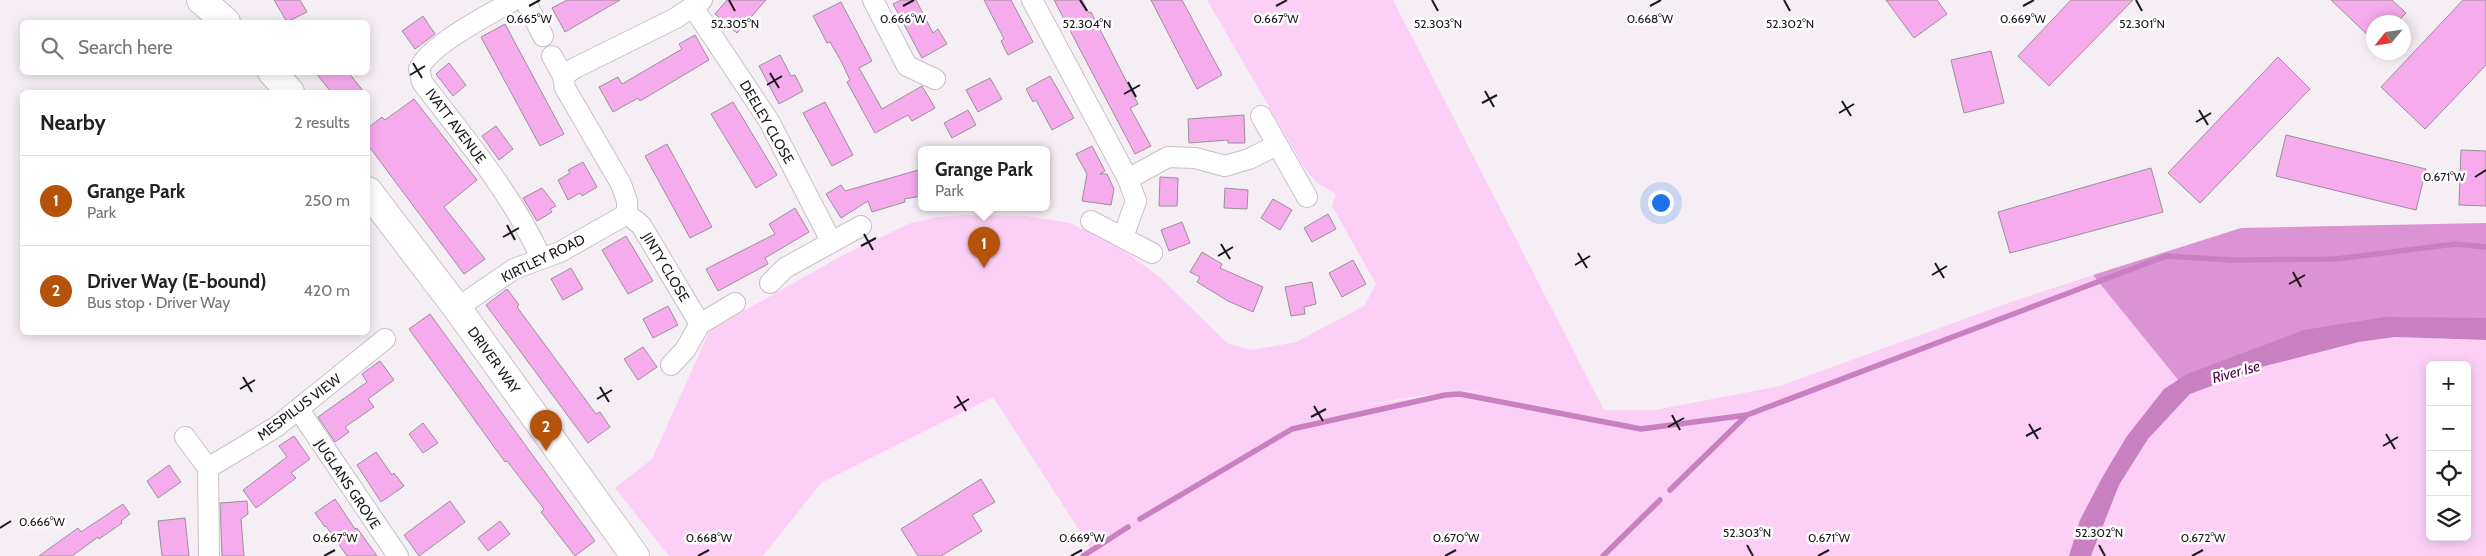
<!DOCTYPE html>
<html lang="en">
<head>
<meta charset="utf-8">
<style>
  :root { --surface:#fff; --page:#f2f2f2; --text:#222; --muted:#767676; --line:#e0e0e0; --accent:#b45309 }
  body { margin:0; font-family:Cabin,sans-serif; background:var(--page); color:var(--text) }
  .controls { position:absolute; right:15px; bottom:15px; display:grid; overflow:hidden; border-radius:8px; box-shadow:0 2px 12px #0003 }
  .controls button { width:45px; height:45px; display:grid; place-items:center; padding:0; border:0; border-bottom:1px solid var(--line); background:var(--surface); color:var(--text); font:25px sans-serif }
  .compass { position:absolute; left:2366px; top:15px; width:45px; height:45px; border-radius:50%; background:var(--surface); box-shadow:0 2px 12px #0003; rotate:240deg }
  .you { position:absolute; left:1660px; top:202px; width:18px; height:18px; margin:-12px; border:4px solid #fff; border-radius:50%; background:#1a73e8; box-shadow:0 0 0 8px #1a73e833 }
  .badge { display:grid; place-items:center; width:32px; height:32px; border-radius:50%; background:var(--accent); color:#fff; font-size:16px; font-weight:700 }
  .pin { position:absolute; translate:-50% -41px; filter:drop-shadow(0 1px 2px #0008) }
  .pin::after { content:''; position:absolute; top:26px; width:18px; height:15px; background:inherit; clip-path:polygon(0 0,100% 0,50% 100%) }
  .popup { position:absolute; left:918px; top:146px; width:132px; height:65px; box-sizing:border-box; display:grid; place-content:center; border-radius:8px; background:var(--surface); filter:drop-shadow(0 1px 4px #0005); font-size:16px; white-space:nowrap; color:var(--muted) }
  .popup b { font-size:19px; color:var(--text) }
  .popup::after { content:''; position:absolute; left:50%; top:100%; margin-left:-10px; border:10px solid transparent; border-top-color:var(--surface) }
  .list { margin:0; padding:0; list-style:none }
  h2 { display:flex; justify-content:space-between; align-items:center; height:65px; margin:0; padding:0 20px; font-size:21px }
  h2 small { font-size:16px; font-weight:400; color:var(--muted) }
  .list li { display:grid; grid-template-columns:32px 1fr auto; gap:15px; align-items:center; box-sizing:border-box; height:90px; padding:0 20px; border-top:1px solid var(--line) }
  .list b { display:block; font-size:19px; white-space:nowrap }
  .list p { margin:0; font-size:16px; white-space:nowrap; color:var(--muted) }
  .list em { font-size:16px; font-style:normal; color:var(--muted) }
  .icon { flex:none; width:28px; height:28px; fill:none; stroke:currentColor; stroke-width:2; stroke-linecap:round; stroke-linejoin:round }
  .map { position:relative; flex:none; width:2486px; height:556px; overflow:hidden }
  .search { position:absolute; background:var(--surface); box-shadow:0 2px 12px #0003; left:20px; top:20px; width:350px; height:55px; display:flex; align-items:center; gap:12px; box-sizing:border-box; padding:0 18px; border-radius:8px; color:var(--muted); font-size:19px }
  .panel { position:absolute; background:var(--surface); box-shadow:0 2px 12px #0003; left:20px; top:90px; width:350px; height:245px; border-radius:8px }
  .map>svg:first-child { display:block }
</style>
</head>
<body>
<div class="map">
<svg width="2486" height="556" viewBox="0 0 2486 556">
  <rect width="100%" height="100%" fill="#f6eef5"/>
  <path fill="#fcd0f6" fill-rule="evenodd" d="M1207,0H1393L1604,410H1655L1780,386L2011,302L2093,275L2183,386L2132,440L2083,556H1089L1094,553L993,397L821,483L763,556H669L615,488L652,459L710,330L845,254L911,223L937,217L966,215L1026,216L1070,223L1115,244L1162,279L1227,343L1252,350L1296,342L1364,306L1376,284L1332,206L1336,194L1316,182L1305,169ZM1481,390L1357,406L1425,395Z
    M2395,337L2486,340V556H2091L2119,485L2148,439L2190,394L2265,366L2359,342ZM2430,365H2467V537H2430Z"/>
  <path fill="#dc93d4" d="M2486,223V328H2399L2183,386L2093,275L2241,228Z"/>
  <path fill="#c880c0" d="M2385,317L2486,318V340L2395,337L2359,342L2265,366L2190,394L2148,439L2119,485L2091,556H2069L2080,520L2103,476L2127,436L2164,389L2187,374L2304,330Z"/>
  <g fill="none" stroke-linecap="round" stroke-linejoin="round">
    <path stroke="#c880c0" stroke-width="5.5" d="M1670,490L1747,415L2166,256L2231,260L2336,259L2455,244L2486,247
      M1140,519L1292,429L1445,395L1460,394L1641,429L1747,415
      M1083,556L1128,527
      M1603,556L1660,500"/>
  </g>
  <path fill="#f6abed" stroke="#999198" d="M274,0H300L307,12L287,22Z
    M567,0H620L565,32L552,8Z
    M727,0H766L737,33L715,14Z
    M901,0H916L933,33L938,29L947,44L922,58L893,4Z
    M984,0H1011L1033,42L1008,55L1001,41L1004,39Z
    M1054,0H1082L1089,13L1091,12L1138,104L1130,108L1151,146L1135,154Z
    M1151,0H1182L1222,75L1197,89Z
    M1886,0H1937L1947,14L1914,38Z
    M2071,0H2133L2049,86L2018,56Z
    M2331,0H2392L2406,13L2397,22H2374V41Z
    M2463,0H2486V65L2425,129L2381,87Z
    M841,2L872,61L859,68L882,109L922,86L935,108L912,121L908,115L875,133L847,82L850,80L841,61L830,42L827,43L813,16Z
    M423,16L435,34L415,49L402,31Z
    M505,24L564,134L540,146L481,37Z
    M695,35L709,60L640,101L638,98L613,112L599,87L618,77L622,84L682,49L679,44Z
    M1991,51L2004,103L1964,113L1951,60Z
    M780,55L791,76L795,75L803,91L779,104L759,66Z
    M2278,57L2310,89L2200,203L2168,173Z
    M449,63L466,85L453,96L436,74Z
    M315,72H348L364,92H331Z
    M1050,76L1074,118L1052,130L1036,100L1033,102L1026,89Z
    M990,78L1002,99L978,112L966,90Z
    M414,99L477,180L444,207L485,259L464,274L368,145V128L382,117L385,120Z
    M733,102L777,175L756,188L711,114Z
    M825,102L853,155L832,166L803,113Z
    M968,110L976,125L952,138L944,123Z
    M1244,115L1245,143H1228V140L1189,143L1188,119Z
    M496,126L513,149L499,160L482,136Z
    M2286,135L2426,169L2416,210L2276,176Z
    M667,144L712,227L690,238L645,156Z
    M1092,146L1105,171L1100,174H1107L1114,189L1111,205L1082,201L1087,174L1076,154Z
    M2461,150L2486,151V206L2459,205Z
    M583,162L597,187L582,196L580,193L568,200L558,180L570,173L568,170Z
    M2151,168L2163,212L2010,253L1998,212Z
    M922,169V196L904,199L905,202L872,212L868,201L841,218L826,194L841,185L845,191Z
    M1160,177L1178,178L1177,206H1159Z
    M542,188L556,206L550,209L552,212L537,221L523,198Z
    M1225,188L1248,190L1247,209L1224,208Z
    M1273,199L1292,210L1280,230L1261,218Z
    M795,208L809,232L765,258L768,264L718,291L706,269L775,234L769,224Z
    M1328,214L1336,229L1312,242L1304,228Z
    M1182,222L1190,243L1169,251L1161,230Z
    M626,236L653,281L628,294L602,250Z
    M1202,252L1222,264L1220,268L1263,287L1253,312L1228,301L1197,282L1200,277L1190,272Z
    M1353,260L1366,284L1342,297L1329,273Z
    M571,268L583,289L563,300L551,279Z
    M1312,282L1316,304L1304,307L1305,314L1291,316L1285,287Z
    M507,289L519,305L517,307L596,414L600,412L610,427L588,443L486,305Z
    M668,306L678,325L653,338L643,319Z
    M430,314L595,541L575,556L541,512L544,509L507,461L505,462L409,329Z
    M643,347L657,367L638,380L624,359Z
    M380,361L394,380L368,399L374,407L345,427L349,432L335,442L318,417L367,382L362,374Z
    M423,423L438,443L423,453L409,434Z
    M294,436L310,459L291,473L296,478L256,508L243,490L287,457L279,446Z
    M376,452L392,475L394,473L404,486L381,502L357,465Z
    M169,465L181,482L158,498L147,481Z
    M981,479L995,502L972,515L982,531L941,556H918L901,529Z
    M335,499L355,529L357,528L377,556H347L326,526L325,527L315,513Z
    M247,501L248,514L241,519L244,556H222L220,503Z
    M450,501L465,522L419,556L404,535Z
    M123,504L130,514L121,521L122,523L99,539L98,537L72,556H39L78,528L81,532Z
    M185,518L189,556H162L158,521Z
    M500,521L510,534L488,551L478,538Z"/>
  <g fill="none" stroke-linecap="round" stroke-linejoin="round">
    <defs>
      <path id="minor" d="M514,0C489,15 430,44 419,69L422,82C465,139 512,193 541,258
        M525,0L543,36
        M873,0L907,66L935,79
        M1032,0L1128,179L1136,201L1123,237
        M693,7L769,121L831,241
        M552,56L563,76L565,88L621,184L627,201V214
        M563,76L575,68L676,18L702,0
        M1261,116L1307,197
        M1128,179L1168,157L1195,158L1225,166L1249,159L1277,145
        M627,214L641,225L700,324
        M1091,221L1152,253
        M770,283L785,268L861,226
        M457,308L514,269L560,252L627,214
        M671,365L685,350L700,324L735,303
        M299,410L398,556
        M185,437L208,468L209,556
        M208,468L276,427L385,339"/>
      <path id="secondary" d="M201,0L226,22
        M272,72L290,92
        M368,191L457,308L635,556"/>
    </defs>
    <use href="#minor" stroke="#c8c0c7" stroke-width="22"/>
    <use href="#secondary" stroke="#c8c0c7" stroke-width="30"/>
    <use href="#minor" stroke="#fff" stroke-width="20"/>
    <use href="#secondary" stroke="#fff" stroke-width="28"/>
  </g>
  <path fill="none" stroke="#1c191c" stroke-width="2" d="M729,0L735,11M1080,0L1087,11M1432,0L1438,11M1784,0L1790,11M2136,0L2142,11M529,6L540,0M903,6L914,0M1276,6L1287,0M1650,6L1661,0M2023,6L2034,0M413,63L422,78M770,73L779,88M410,75L425,66M1128,82L1136,97M767,85L782,76M1485,91L1494,107M1124,94L1140,85M1842,101L1851,116M1482,103L1497,95M2199,110L2208,125M1839,113L1854,104M2196,122L2211,113M2475,177L2486,170M507,225L515,240M864,234L873,250M503,237L519,228M1221,244L1230,259M861,246L876,238M1578,253L1587,268M1218,256L1233,247M1935,263L1944,278M1575,265L1590,256M2293,272L2301,287M1932,275L1947,266M2289,284L2305,275M243,377L252,392M600,387L609,402M240,389L255,380M957,396L966,411M597,399L612,390M1314,406L1323,421M954,408L969,399M1672,415L1680,430M1311,417L1326,409M2029,424L2038,439M1668,427L1684,418M2386,434L2395,449M2026,436L2041,428M2383,446L2398,437M0,528L11,521M1747,545L1753,556M2099,545L2105,556M324,556L335,550M698,556L709,550M1071,556L1082,550M1445,556L1456,550M1818,556L1829,550M2192,556L2203,550"/>
  <g text-anchor="middle" stroke-width="5" stroke-linejoin="round" paint-order="stroke">
    <g font-size="14" fill="#1c191c" stroke="#fefefe">
      <text transform="translate(767 122) rotate(60)" y="5">DEELEY CLOSE</text>
      <text transform="translate(456 126) rotate(53)" y="5">IVATT AVENUE</text>
      <text transform="translate(543 258) rotate(-26)" y="5">KIRTLEY ROAD</text>
      <text transform="translate(666 267) rotate(59)" y="5">JINTY CLOSE</text>
      <text transform="translate(494 360) rotate(54)" y="5">DRIVER WAY</text>
      <text transform="translate(299 407) rotate(-37)" y="5">MESPILUS VIEW</text>
      <text transform="translate(348 484) rotate(56)" y="5">JUGLANS GROVE</text>
    </g>
    <g font-size="15" font-style="italic" fill="#4d0b49" stroke="#fefefe">
      <text transform="translate(2236 372) rotate(-15)" y="5">River Ise</text>
    </g>
  </g>
  <g font-size="12" text-anchor="middle" fill="#1c191c" stroke="#fefefe" stroke-width="5" stroke-linejoin="round" paint-order="stroke">
    <text x="529" y="23">0.665°W</text>
    <text x="903" y="23">0.666°W</text>
    <text x="1276" y="23">0.667°W</text>
    <text x="1650" y="23">0.668°W</text>
    <text x="2023" y="23">0.669°W</text>
    <text x="735" y="28">52.305°N</text>
    <text x="1087" y="28">52.304°N</text>
    <text x="1438" y="28">52.303°N</text>
    <text x="1790" y="28">52.302°N</text>
    <text x="2142" y="28">52.301°N</text>
    <text x="2444" y="181">0.671°W</text>
    <text x="42" y="526">0.666°W</text>
    <text x="1747" y="537">52.303°N</text>
    <text x="2099" y="537">52.302°N</text>
    <text x="335" y="542">0.667°W</text>
    <text x="709" y="542">0.668°W</text>
    <text x="1082" y="542">0.669°W</text>
    <text x="1456" y="542">0.670°W</text>
    <text x="1829" y="542">0.671°W</text>
    <text x="2203" y="542">0.672°W</text>
  </g>
</svg>
<div class="controls">
<button>+</button>
<button>−</button>
<button><svg class="icon" aria-label="locate" viewBox="0 0 24 24"><circle cx="12" cy="12" r="6"/><path d="M12 2v4M12 18v4M2 12h4M18 12h4"/></svg></button>
<button><svg class="icon" aria-label="layers" viewBox="0 0 24 24"><path d="M12 4l9 5-9 5-9-5zM3 14l9 5 9-5"/></svg></button>
</div>
<svg class="compass" viewBox="-18 -18 36 36"><path d="M0-13l5 13h-10z" fill="#e53935"/><path d="M0 13l5-13h-10z" fill="#767676"/></svg>
<div class="you"></div>
<div class="pin badge" style="left:984px;top:268px">1</div>
<div class="popup"><b>Grange Park</b>Park</div>
<div class="pin badge" style="left:546px;top:451px">2</div>
<div class="search"><svg class="icon" aria-label="search" viewBox="0 0 24 24"><circle cx="10" cy="10" r="6"/><path d="M15 15l6 6"/></svg>Search here</div>
<section class="panel">
<h2>Nearby<small>2 results</small></h2>
<ul class="list">
<li><span class="badge">1</span><div><b>Grange Park</b><p>Park</p></div><em>250 m</em></li>
<li><span class="badge">2</span><div><b>Driver Way (E-bound)</b><p>Bus stop · Driver Way</p></div><em>420 m</em></li>
</ul>
</section>
</div>
</body>
</html>
